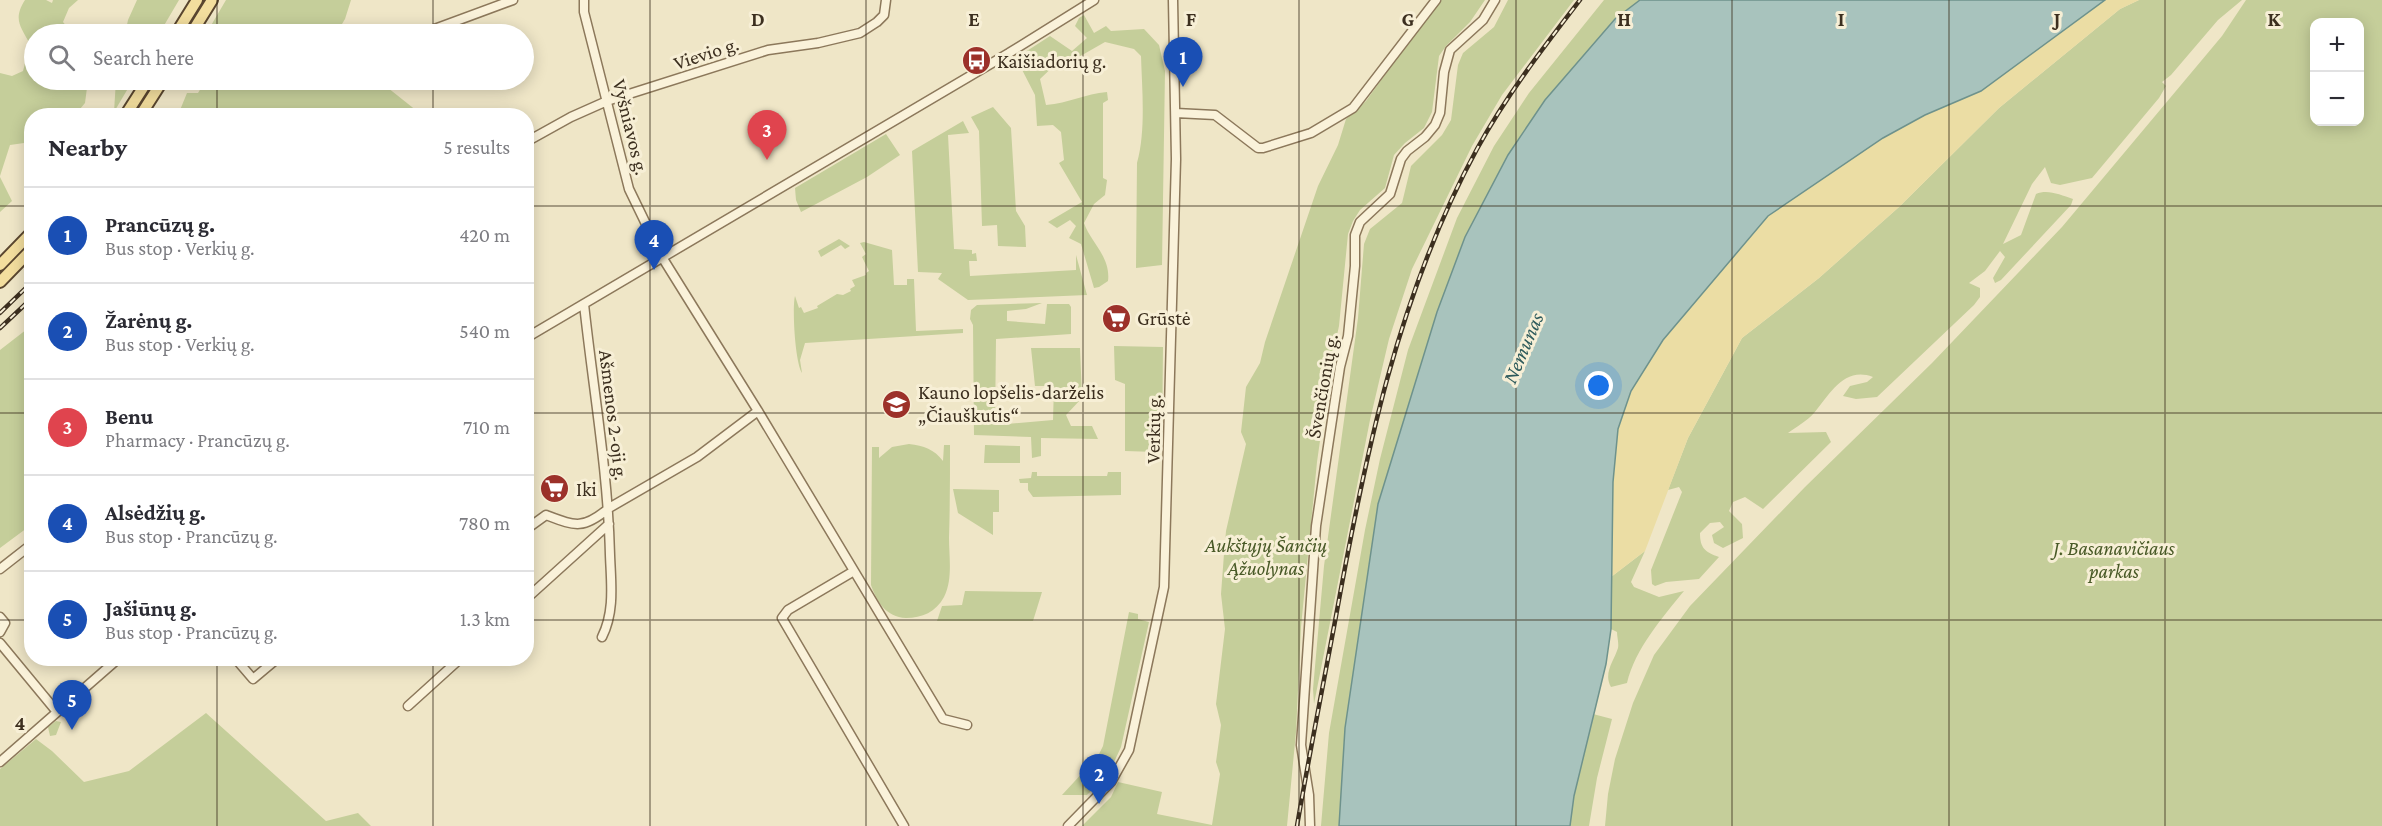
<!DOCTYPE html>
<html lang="en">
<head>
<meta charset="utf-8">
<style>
  :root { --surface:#fff; --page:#f2f2f3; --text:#2b2b33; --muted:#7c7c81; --line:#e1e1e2; --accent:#9c312a }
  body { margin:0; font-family:"Crimson Pro",serif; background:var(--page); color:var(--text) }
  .controls { position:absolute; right:18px; top:18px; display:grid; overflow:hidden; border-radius:12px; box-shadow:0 3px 15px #0003 }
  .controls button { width:54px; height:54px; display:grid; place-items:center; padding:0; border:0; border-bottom:2px solid var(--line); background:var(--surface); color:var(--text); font:30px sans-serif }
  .you { position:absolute; left:1599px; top:386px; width:21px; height:21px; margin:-15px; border:4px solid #fff; border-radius:50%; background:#1a73e8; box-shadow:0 0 0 9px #1a73e833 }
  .badge { display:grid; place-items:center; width:39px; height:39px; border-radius:50%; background:var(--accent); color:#fff; font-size:20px; font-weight:700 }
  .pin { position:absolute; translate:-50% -50px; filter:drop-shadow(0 2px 3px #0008) }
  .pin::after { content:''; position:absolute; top:32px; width:21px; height:18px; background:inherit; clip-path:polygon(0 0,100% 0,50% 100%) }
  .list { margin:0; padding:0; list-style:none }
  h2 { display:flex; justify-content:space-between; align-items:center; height:78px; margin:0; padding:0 24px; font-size:26px }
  h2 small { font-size:20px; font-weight:400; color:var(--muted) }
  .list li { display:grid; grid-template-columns:39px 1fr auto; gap:18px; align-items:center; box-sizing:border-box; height:96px; padding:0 24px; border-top:2px solid var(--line) }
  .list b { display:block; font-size:22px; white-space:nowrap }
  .list p { margin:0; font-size:20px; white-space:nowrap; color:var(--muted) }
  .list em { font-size:20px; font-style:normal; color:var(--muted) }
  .icon { flex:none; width:33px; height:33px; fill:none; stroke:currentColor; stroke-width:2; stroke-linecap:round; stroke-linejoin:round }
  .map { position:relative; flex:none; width:2382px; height:826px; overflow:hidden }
  .search { position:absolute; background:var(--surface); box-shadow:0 3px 15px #0003; left:24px; top:24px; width:510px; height:66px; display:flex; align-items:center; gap:15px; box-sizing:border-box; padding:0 21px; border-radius:33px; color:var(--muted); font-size:22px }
  .panel { position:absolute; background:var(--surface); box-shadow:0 3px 15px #0003; left:24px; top:108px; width:510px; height:558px; border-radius:24px }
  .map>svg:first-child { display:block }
</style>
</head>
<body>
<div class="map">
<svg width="2382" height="826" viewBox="0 0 2382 826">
  <rect width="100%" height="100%" fill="#efe6c7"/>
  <path fill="#c5ce9a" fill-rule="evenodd" d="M25,0H46L52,3L53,0H78L69,8L63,22L73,34H34V80H88L85,103L75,115L32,116L31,142L10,145L0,176V73L12,76L23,71L30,44C20,26 13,19 25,0Z
    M137,0H179L159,34H125L128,20Z
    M226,0H351L345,19L336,34H206Z
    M1439,0H1485L1470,22L1446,46L1439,56L1432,112L1424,128L1405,143L1394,155L1385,188L1360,210L1353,221L1348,234L1339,326L1331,363L1317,462L1301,627L1296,732L1287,826H1082L1111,797L1118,782L1162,792L1157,814L1212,825L1220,774L1216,762L1221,725L1216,704L1225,629L1221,594L1224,554L1226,531L1246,444L1241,432L1246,387L1260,363L1265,342L1318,186L1338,145L1346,119L1366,101Z
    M1508,0H1574L1502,95L1472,146L1412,269L1389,339L1370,420L1314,704L1313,689L1324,566L1358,318L1364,244L1370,229L1402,203L1411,166L1442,135L1451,120L1458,65L1463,53L1494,27Z
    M1604,0H1640L1615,19L1545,100L1508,155L1465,237L1437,312L1378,504L1345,728L1339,826H1321L1329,733L1365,530L1380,459L1408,350L1457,218L1494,146L1529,93Z
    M2139,0H2242L2218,20L2171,75L2162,82L2166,86L2159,98L2092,178L2060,185L2051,183L2045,167L2032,184L2003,244L2021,235L2036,194C2048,189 2060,195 2073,199L2071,205L2001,280L1995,283L1993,278L2005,257L2000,251L1985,271L1969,283L1980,288V297L1974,305L1877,397L1856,399L1843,396L1850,386L1867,382L1873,377C1844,366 1830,394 1814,413C1807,421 1796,427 1788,433L1826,432L1831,442L1763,509L1745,497L1733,502L1729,511L1742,524L1743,538L1723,548L1714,543L1712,535L1724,527L1720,522L1710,523L1700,533C1700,548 1705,552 1719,557L1699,579L1666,582L1655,586L1652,584L1651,570L1682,492L1679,487L1668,490L1688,438L1742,338L1819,278L1899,207L1999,108L2120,9Z
    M2246,0H2382V826H1605L1608,794L1615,759L1633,703L1654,655L1690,606L1805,487L1932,363L2062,227L2222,36ZM2360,22V122H2314V22Z
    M1084,15L1094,33L1106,26L1111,31L1144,29L1159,45L1165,71L1162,265L1136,268L1137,163C1146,130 1142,90 1141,56L1134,49L1105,42L1070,62L1068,56L1059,61L1040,79L1046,105C1069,103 1085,94 1107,92L1108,100L1103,103V178L1107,180L1105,195L1094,204L1084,223C1091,243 1111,257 1108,281L1099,287L1094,288L1081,244L1069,238L1076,226L1070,220L1057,228L1048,222L1082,202L1059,163L1064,160L1061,132L1053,125L1037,126L1035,95L1016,58L1050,36L1072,51L1087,38L1075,26L1079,18Z
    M116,80H133L114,112Z
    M206,80H378L422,115H178L187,93H198Z
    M993,107L1011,128L1016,211L1025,226L1026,247L998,246L997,225L982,226L979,131L971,117Z
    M963,121L969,133L948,135L954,249L972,250V254L976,253L977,261H969L970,276L1076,270V255L1087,295L968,300L938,279L942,273L918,272L912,151Z
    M886,134L900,155L867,177L801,212L796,200L795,188Z
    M0,177L12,201L0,212Z
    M839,239L850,246L845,249L841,245L821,257L818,251Z
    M864,242L892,250L894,285H907V279H914L916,331L963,329V333L805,343L800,360L802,373C795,362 792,308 795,296L799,308L801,307L804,313L818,308L817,306L837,294L843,295L851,291L850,289L855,286L852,280L866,275V273L869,271L862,257L866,254L860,243Z
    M1042,303L1026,309L1007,311V321L1045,324L1047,304H1069L1071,307V334L996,339L995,425L1053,420L1054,386H1035L1031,348H1080L1082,398L1066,415L1071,426H1092L1098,439L1041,438V456L1032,458L1031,437L974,435L973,325L970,319L971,310L977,305Z
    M31,326V525L0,548V350Z
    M1114,346L1163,347L1162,448L1156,452L1125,451V384L1115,380Z
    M909,444C924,446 934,449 943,461L944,445H950C950,476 950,507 949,538C949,556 953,580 944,597C936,612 922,618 906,618C886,617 877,602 871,585L872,447H879V458L892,447Z
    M985,445L1020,446V463H984Z
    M1032,472H1037V476H1107L1108,472H1121V495L1033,497L1028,490V483H1020L1019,479L1031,478Z
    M953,489L999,490V512H993V535L958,513Z
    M1645,551L1631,582L1634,587L1659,597L1684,591C1662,618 1635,649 1627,683L1611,687C1603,673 1614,661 1618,648C1619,643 1617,637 1617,632L1611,629V577Z
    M965,591L1042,592L1033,621H937L942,606L962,605Z
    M1129,612L1138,614V619L1149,622L1121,747L1109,773L1087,795H1062L1098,756L1103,746Z
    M206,713L326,821L358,813L371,826H0V769L36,739L52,751L84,782L129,771Z
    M1593,714L1612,719L1597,778L1589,826H1570L1574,796Z
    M56,721L61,722L56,735L50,736L48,727Z"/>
  <path fill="#ebdda4" d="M2105,0H2139L2120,9L1999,108L1899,207L1819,278L1742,338L1688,438L1645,551L1611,577L1613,482L1618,429L1631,391L1663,340L1768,216L1883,138L1925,115L1981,91Z"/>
  <path fill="#a8c3bd" stroke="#6e928c" stroke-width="1.5" d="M1640,0H2105L1981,91L1925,115L1883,138L1768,216L1663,340L1631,391L1618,429L1613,482L1611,629L1606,664L1574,796L1570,826H1339L1345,728L1378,504L1437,312L1465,237L1508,155L1545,100L1615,19Z"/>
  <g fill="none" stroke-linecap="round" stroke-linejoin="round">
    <defs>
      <path id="minor" d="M584,0V12L629,189L662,257L758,411L943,719L967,725
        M421,34L513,0
        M1176,113L1215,115L1258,148H1263L1311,133L1353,108L1436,0
        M526,142L571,117L607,101L768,50L818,43L860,33L877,22L884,15L886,0
        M584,304C593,388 608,471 610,555C611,583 615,611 602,637
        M526,338L1009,53L1094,0
        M526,527L528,528L546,515C575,526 583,530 609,508L697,457L758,411
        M0,569L32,544
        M854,571L788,610L782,618L904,826
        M526,599L609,524
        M0,617L5,623L0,632
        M0,643L57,712
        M235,658L253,679L278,658
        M408,706L461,658
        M0,762L119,658
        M1068,826L1111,782L1129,750L1164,587L1176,159L1173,0
        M1310,826L1309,795L1301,745L1316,526L1340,367L1348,336L1355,266V235L1360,222L1390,194L1401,159L1407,151L1425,137L1435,125L1440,113L1444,72L1450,50L1483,20L1495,0"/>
      <path id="major" d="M176,34L197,0
        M191,34L212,0
        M125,116L148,80
        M140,116L163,80
        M0,265L32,232
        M0,282L32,249"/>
    </defs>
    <use href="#minor" stroke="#8c785b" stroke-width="11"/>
    <use href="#major" stroke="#5a462f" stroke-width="14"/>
    <use href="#minor" stroke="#faf2da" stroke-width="8"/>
    <use href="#major" stroke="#f3de9e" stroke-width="10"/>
    <defs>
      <path id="rail" d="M0,313L32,282
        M0,328L32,298
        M1297,826C1309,756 1323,686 1336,616C1365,456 1398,294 1477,149C1506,96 1543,48 1580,0"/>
    </defs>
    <use href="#rail" stroke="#3c2f1f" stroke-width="4.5"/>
    <use href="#rail" stroke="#f7efd6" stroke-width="2" stroke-dasharray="7" stroke-linecap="butt"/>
  </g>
  <path fill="none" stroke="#3c2f1f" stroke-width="1.5" stroke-opacity="0.55" d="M217,0V34M433,0V34M650,0V826M866,0V826M1083,0V826M1299,0V826M1516,0V826M1732,0V826M1949,0V826M2165,0V826M217,80V116M433,80V116M0,206H32M526,206H2382M0,413H32M526,413H2382M0,620H32M526,620H2382M217,658V826M433,658V826"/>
  <defs>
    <symbol id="bus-disc" viewBox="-11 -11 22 22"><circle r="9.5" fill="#9c312a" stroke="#f7efd6"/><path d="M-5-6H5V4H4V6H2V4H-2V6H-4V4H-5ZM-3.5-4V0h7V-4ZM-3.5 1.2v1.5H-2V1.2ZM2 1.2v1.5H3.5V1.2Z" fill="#fff"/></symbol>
    <symbol id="supermarket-disc" viewBox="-11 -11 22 22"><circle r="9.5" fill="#9c312a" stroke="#f7efd6"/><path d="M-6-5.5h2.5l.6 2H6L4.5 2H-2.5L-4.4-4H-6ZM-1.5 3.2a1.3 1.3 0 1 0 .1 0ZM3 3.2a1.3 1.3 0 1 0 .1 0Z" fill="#fff"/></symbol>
    <symbol id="school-disc" viewBox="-11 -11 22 22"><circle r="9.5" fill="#9c312a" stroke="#f7efd6"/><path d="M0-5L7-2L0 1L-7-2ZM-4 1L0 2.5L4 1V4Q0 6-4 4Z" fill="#fff"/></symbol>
  </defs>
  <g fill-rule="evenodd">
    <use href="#bus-disc" x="960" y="44" width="33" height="33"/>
    <use href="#supermarket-disc" x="1100" y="302" width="33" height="33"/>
    <use href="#school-disc" x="880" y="388" width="33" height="33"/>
    <use href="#supermarket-disc" x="538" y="472" width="33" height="33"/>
  </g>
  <g text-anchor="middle" stroke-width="6" stroke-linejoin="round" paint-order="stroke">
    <g font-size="20" fill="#3c2f1f" stroke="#f7efd6">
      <text transform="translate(706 53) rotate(-18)" y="7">Vievio g.</text>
      <text transform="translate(631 127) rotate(76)" y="7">Vyšniavos g.</text>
      <text transform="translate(1322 386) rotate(-80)" y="7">Švenčionių g.</text>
      <text transform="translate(614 415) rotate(83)" y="7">Ašmenos 2-oji g.</text>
      <text transform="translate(1153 429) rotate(-89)" y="7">Verkių g.</text>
    </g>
    <g font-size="20" fill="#3c2f1f" stroke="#f7efd6" text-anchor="start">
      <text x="997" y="68">Kaišiadorių g.</text>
      <text x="1137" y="325">Grūstė</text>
      <text x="918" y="399">Kauno lopšelis-darželis<tspan x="918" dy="23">„Čiauškutis“</tspan></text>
      <text x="576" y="496">Iki</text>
    </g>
    <g font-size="20" font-style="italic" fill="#485926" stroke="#f7efd6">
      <text x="1266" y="552">Aukštųjų Šančių<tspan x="1266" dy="23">Ąžuolynas</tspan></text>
      <text x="2114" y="555">J. Basanavičiaus<tspan x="2114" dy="23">parkas</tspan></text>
    </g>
    <g font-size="21" font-style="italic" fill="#2e5b5c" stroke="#f7efd6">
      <text transform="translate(1523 348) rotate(-67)" y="7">Nemunas</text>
    </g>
  </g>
  <g font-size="20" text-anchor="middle" font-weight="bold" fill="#3c2f1f" stroke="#f7efd6" stroke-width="6" stroke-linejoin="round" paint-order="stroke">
    <text x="758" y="26">D</text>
    <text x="974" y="26">E</text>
    <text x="1191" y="26">F</text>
    <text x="1408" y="26">G</text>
    <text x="1624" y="26">H</text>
    <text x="1841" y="26">I</text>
    <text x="2057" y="26">J</text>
    <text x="2274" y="26">K</text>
    <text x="20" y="730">4</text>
  </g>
</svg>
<div class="controls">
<button>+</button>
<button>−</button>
</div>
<div class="you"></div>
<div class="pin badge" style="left:1183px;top:87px;background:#1a4fb4">1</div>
<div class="pin badge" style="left:1099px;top:804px;background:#1a4fb4">2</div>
<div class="pin badge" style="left:767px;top:160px;background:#e0444e">3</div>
<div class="pin badge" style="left:654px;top:270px;background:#1a4fb4">4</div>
<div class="pin badge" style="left:72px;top:730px;background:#1a4fb4">5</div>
<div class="search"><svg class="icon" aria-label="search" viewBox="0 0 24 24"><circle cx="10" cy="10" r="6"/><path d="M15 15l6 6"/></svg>Search here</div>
<section class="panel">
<h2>Nearby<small>5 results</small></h2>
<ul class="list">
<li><span class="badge" style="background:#1a4fb4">1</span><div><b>Prancūzų g.</b><p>Bus stop · Verkių g.</p></div><em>420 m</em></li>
<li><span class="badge" style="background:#1a4fb4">2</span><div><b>Žarėnų g.</b><p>Bus stop · Verkių g.</p></div><em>540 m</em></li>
<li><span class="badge" style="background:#e0444e">3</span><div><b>Benu</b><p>Pharmacy · Prancūzų g.</p></div><em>710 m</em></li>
<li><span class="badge" style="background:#1a4fb4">4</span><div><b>Alsėdžių g.</b><p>Bus stop · Prancūzų g.</p></div><em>780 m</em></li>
<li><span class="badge" style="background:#1a4fb4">5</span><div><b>Jašiūnų g.</b><p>Bus stop · Prancūzų g.</p></div><em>1.3 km</em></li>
</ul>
</section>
</div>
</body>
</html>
